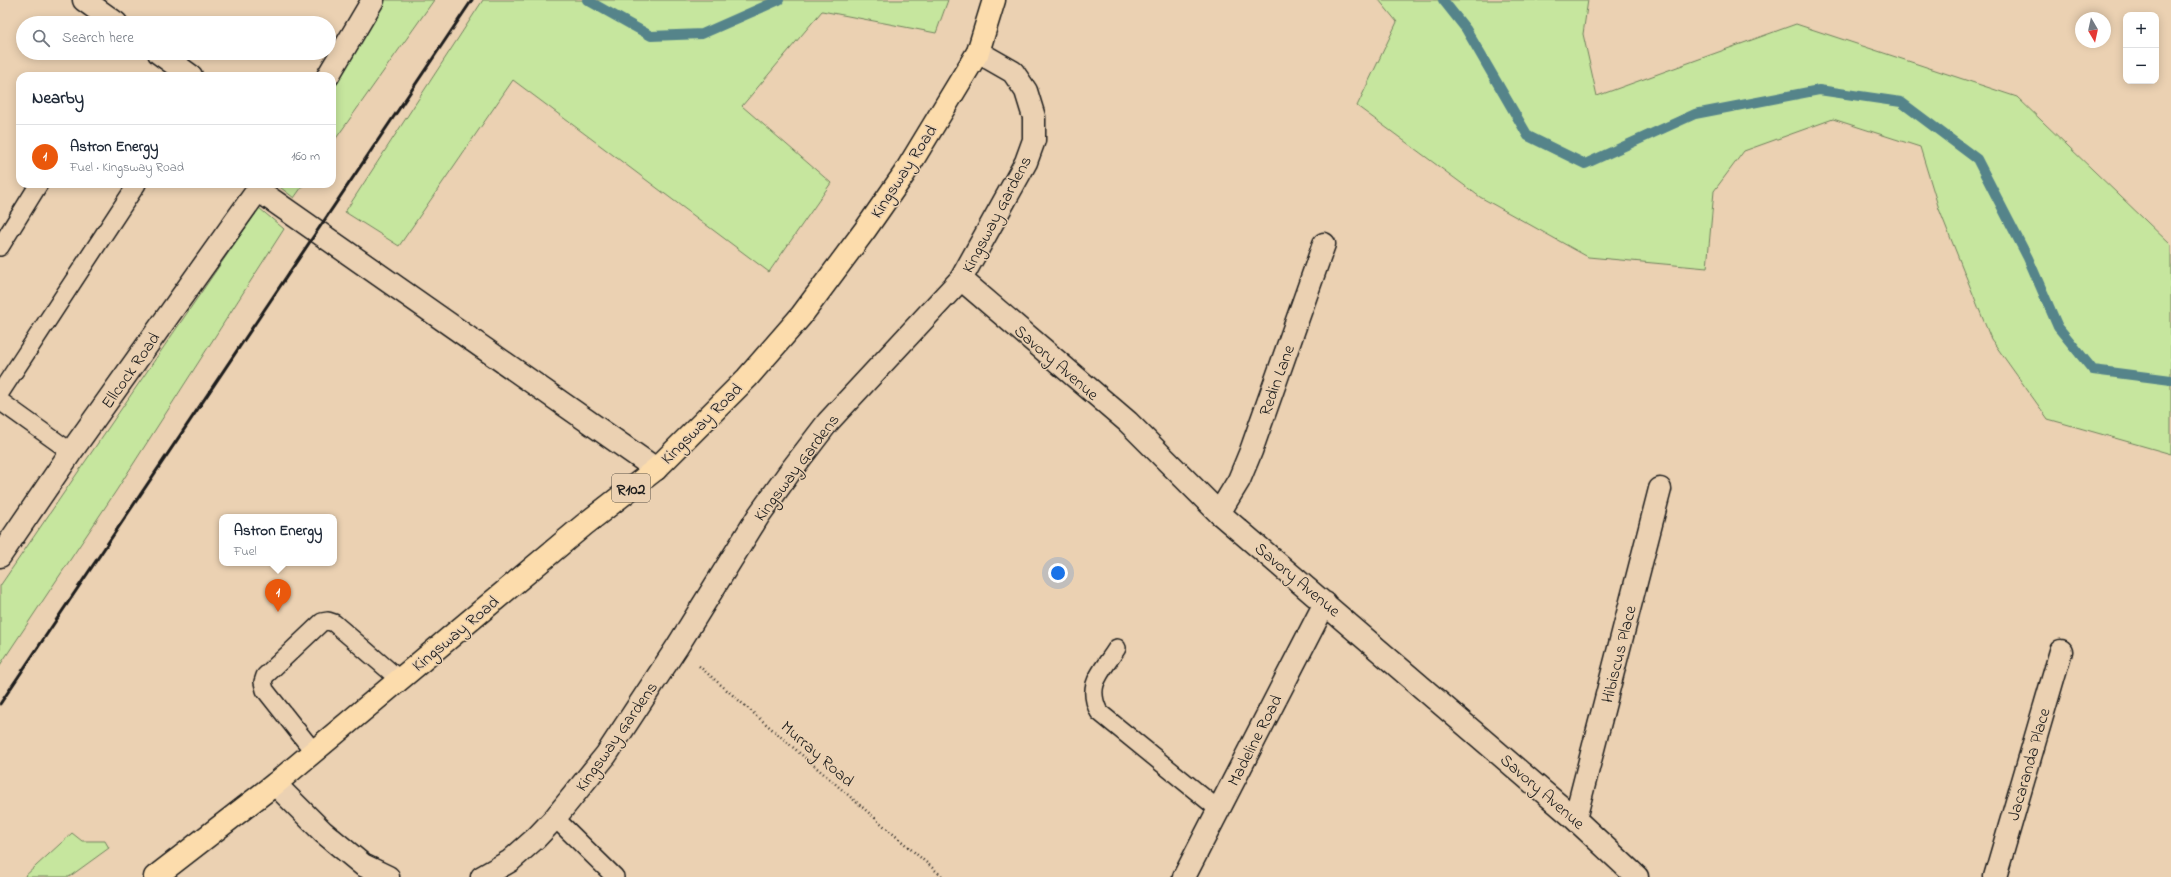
<!DOCTYPE html>
<html lang="en">
<head>
<meta charset="utf-8">
<style>
  :root { --surface:#fff; --page:#f2f2f3; --text:#1f2937; --muted:#747a83; --line:#e0e1e3; --accent:#ea580c }
  body { margin:0; font-family:"Indie Flower",sans-serif; background:var(--page); color:var(--text) }
  .controls { position:absolute; right:12px; top:12px; display:grid; overflow:hidden; border-radius:8px; box-shadow:0 2px 10px #0003 }
  .controls button { width:36px; height:36px; display:grid; place-items:center; padding:0; border:0; border-bottom:1px solid var(--line); background:var(--surface); color:var(--text); font:20px sans-serif }
  .compass { position:absolute; left:2075px; top:12px; width:36px; height:36px; border-radius:50%; background:var(--surface); box-shadow:0 2px 10px #0003; rotate:171deg }
  .you { position:absolute; left:1058px; top:573px; width:14px; height:14px; margin:-10px; border:3px solid #fff; border-radius:50%; background:#1a73e8; box-shadow:0 0 0 6px #1a73e833 }
  .badge { display:grid; place-items:center; width:26px; height:26px; border-radius:50%; background:var(--accent); color:#fff; font-size:13px; font-weight:700 }
  .pin { position:absolute; translate:-50% -33px; filter:drop-shadow(0 1px 2px #0008) }
  .pin::after { content:''; position:absolute; top:21px; width:14px; height:12px; background:inherit; clip-path:polygon(0 0,100% 0,50% 100%) }
  .popup { position:absolute; left:219px; top:514px; width:118px; height:52px; box-sizing:border-box; display:grid; place-content:center; border-radius:8px; background:var(--surface); filter:drop-shadow(0 1px 3px #0005); font-size:13px; white-space:nowrap; color:var(--muted) }
  .popup b { font-size:15px; color:var(--text) }
  .popup::after { content:''; position:absolute; left:50%; top:100%; margin-left:-8px; border:8px solid transparent; border-top-color:var(--surface) }
  .list { margin:0; padding:0; list-style:none }
  h2 { display:flex; justify-content:space-between; align-items:center; height:52px; margin:0; padding:0 16px; font-size:17px }
  h2 small { font-size:13px; font-weight:400; color:var(--muted) }
  .list li { display:grid; grid-template-columns:26px 1fr auto; gap:12px; align-items:center; box-sizing:border-box; height:64px; padding:0 16px; border-top:1px solid var(--line) }
  .list b { display:block; font-size:15px; white-space:nowrap }
  .list p { margin:0; font-size:13px; white-space:nowrap; color:var(--muted) }
  .list em { font-size:13px; font-style:normal; color:var(--muted) }
  .icon { flex:none; width:22px; height:22px; fill:none; stroke:currentColor; stroke-width:2; stroke-linecap:round; stroke-linejoin:round }
  .map { position:relative; flex:none; width:2171px; height:877px; overflow:hidden }
  .search { position:absolute; background:var(--surface); box-shadow:0 2px 10px #0003; left:16px; top:16px; width:320px; height:44px; display:flex; align-items:center; gap:10px; box-sizing:border-box; padding:0 14px; border-radius:22px; color:var(--muted); font-size:15px }
  .panel { position:absolute; background:var(--surface); box-shadow:0 2px 10px #0003; left:16px; top:72px; width:320px; height:116px; border-radius:12px }
  .map>svg:first-child { display:block }
</style>
</head>
<body>
<div class="map">
<svg width="2171" height="877" viewBox="0 0 2171 877">
  <rect width="100%" height="100%" fill="#ebd1b2"/>
  <filter id="ink" filterUnits="userSpaceOnUse"><feTurbulence type="fractalNoise" baseFrequency=".025" numOctaves="2"/><feDisplacementMap in="SourceGraphic" scale="8" xChannelSelector="R" yChannelSelector="G"/><feConvolveMatrix kernelMatrix="1 2 1 2 8 2 1 2 1" color-interpolation-filters="sRGB"/></filter>
  <g filter="url(#ink)">
    <path fill="#c6e69e" stroke="#71815d" d="M383,0H434L332,144V90Z
      M483,0H948L936,33L822,11L742,106L831,183L769,272L513,80L399,246L345,212Z
      M1379,0H1588L1583,34L1597,96L1796,24L2017,97L2171,245V454L2048,419L1991,339L1939,209L1920,147L1833,119L1744,151L1714,191L1707,268L1588,257L1480,197L1357,106L1397,22Z
      M276,184H304L294,198Z
      M259,208L284,229L116,491L0,665V586Z
      M72,833L82,841H105L109,848L69,877H24Z"/>
    <g fill="none" stroke-linecap="round" stroke-linejoin="round">
      <path stroke="#54848a" stroke-width="10" d="M587,0L651,36L702,34L779,0
        M1443,0L1466,29L1528,136L1585,164L1695,114L1819,90L1901,102L1977,159L2028,258L2058,327L2093,370L2171,380"/>
      <defs>
        <path id="service" d="M0,247L39,184
          M0,393L137,184
          M0,401L71,452
          M1117,648C1102,672 1085,684 1099,712L1218,809
          M314,752L265,690L263,682L265,676L322,622L328,621L334,623L400,680
          M555,818L615,877"/>
        <path id="minor" d="M84,0L116,23
          M159,53L191,76
          M328,76L373,0
          M258,190L656,469
          M961,279L1128,422L1219,513L1575,819L1637,877
          M1219,513L1239,480L1251,451L1324,244
          M0,556L71,452L262,184
          M275,784L323,832L363,865L388,877
          M1575,819L1660,489
          M482,877L510,861L536,838L555,818L606,755L677,647L759,515L789,473L828,422L961,279L1026,162L1034,140V117L1026,91L1013,72L978,52
          M1184,877L1325,603
          M1995,877L2061,651"/>
        <path id="primary" d="M155,877L275,784L584,525L656,469L747,378L801,316L865,230L904,174L978,52L994,0"/>
      </defs>
      <use href="#service" stroke="#1c1c1c" stroke-width="20"/>
      <use href="#minor" stroke="#1c1c1c" stroke-width="25"/>
      <use href="#primary" stroke="#1c1c1c" stroke-width="25"/>
      <path stroke="#1c1c1c" stroke-width="2.5" stroke-dasharray="1 3" stroke-linecap="butt" d="M699,666L943,877"/>
      <use href="#service" stroke="#ebd1b2" stroke-width="17"/>
      <use href="#minor" stroke="#ebd1b2" stroke-width="22"/>
      <use href="#primary" stroke="#fcdcac" stroke-width="22"/>
      <path stroke="#1c1c1c" stroke-width="3" d="M0,704L472,0"/>
    </g>
  </g>
  <g text-anchor="middle" stroke-width="3" stroke-linejoin="round" paint-order="stroke">
    <rect fill="#ebd1b2" stroke="#5a5249" stroke-width="1" x="612" y="474" width="38" height="28" rx="3"/>
    <g font-size="16" font-weight="bold" fill="#1c1c1c">
      <text x="631" y="494">R102</text>
    </g>
    <g font-size="17" fill="#1c1c1c" stroke="#ebd1b2">
      <text transform="translate(903 171) rotate(-57)" y="6">Kingsway Road</text>
      <text transform="translate(996 214) rotate(-62)" y="6">Kingsway Gardens</text>
      <text transform="translate(1057 362) rotate(41)" y="6">Savory Avenue</text>
      <text transform="translate(130 370) rotate(-55)" y="6">Ellcock Road</text>
      <text transform="translate(1276 380) rotate(-70)" y="6">Redin Lane</text>
      <text transform="translate(701 423) rotate(-45)" y="6">Kingsway Road</text>
      <text transform="translate(796 467) rotate(-53)" y="6">Kingsway Gardens</text>
      <text transform="translate(1298 579) rotate(40)" y="6">Savory Avenue</text>
      <text transform="translate(455 633) rotate(-40)" y="6">Kingsway Road</text>
      <text transform="translate(1618 654) rotate(-76)" y="6">Hibiscus Place</text>
      <text transform="translate(616 736) rotate(-55)" y="6">Kingsway Gardens</text>
      <text transform="translate(1254 740) rotate(-63)" y="6">Madeline Road</text>
      <text transform="translate(818 753) rotate(41)" y="6">Murray Road</text>
      <text transform="translate(2028 764) rotate(-74)" y="6">Jacaranda Place</text>
      <text transform="translate(1543 791) rotate(41)" y="6">Savory Avenue</text>
    </g>
  </g>
</svg>
<div class="controls">
<button>+</button>
<button>−</button>
</div>
<svg class="compass" viewBox="-18 -18 36 36"><path d="M0-13l5 13h-10z" fill="#e53935"/><path d="M0 13l5-13h-10z" fill="#747a83"/></svg>
<div class="you"></div>
<div class="pin badge" style="left:278px;top:612px">1</div>
<div class="popup"><b>Astron Energy</b>Fuel</div>
<div class="search"><svg class="icon" aria-label="search" viewBox="0 0 24 24"><circle cx="10" cy="10" r="6"/><path d="M15 15l6 6"/></svg>Search here</div>
<section class="panel">
<h2>Nearby<small></small></h2>
<ul class="list">
<li><span class="badge">1</span><div><b>Astron Energy</b><p>Fuel · Kingsway Road</p></div><em>160 m</em></li>
</ul>
</section>
</div>
</body>
</html>
